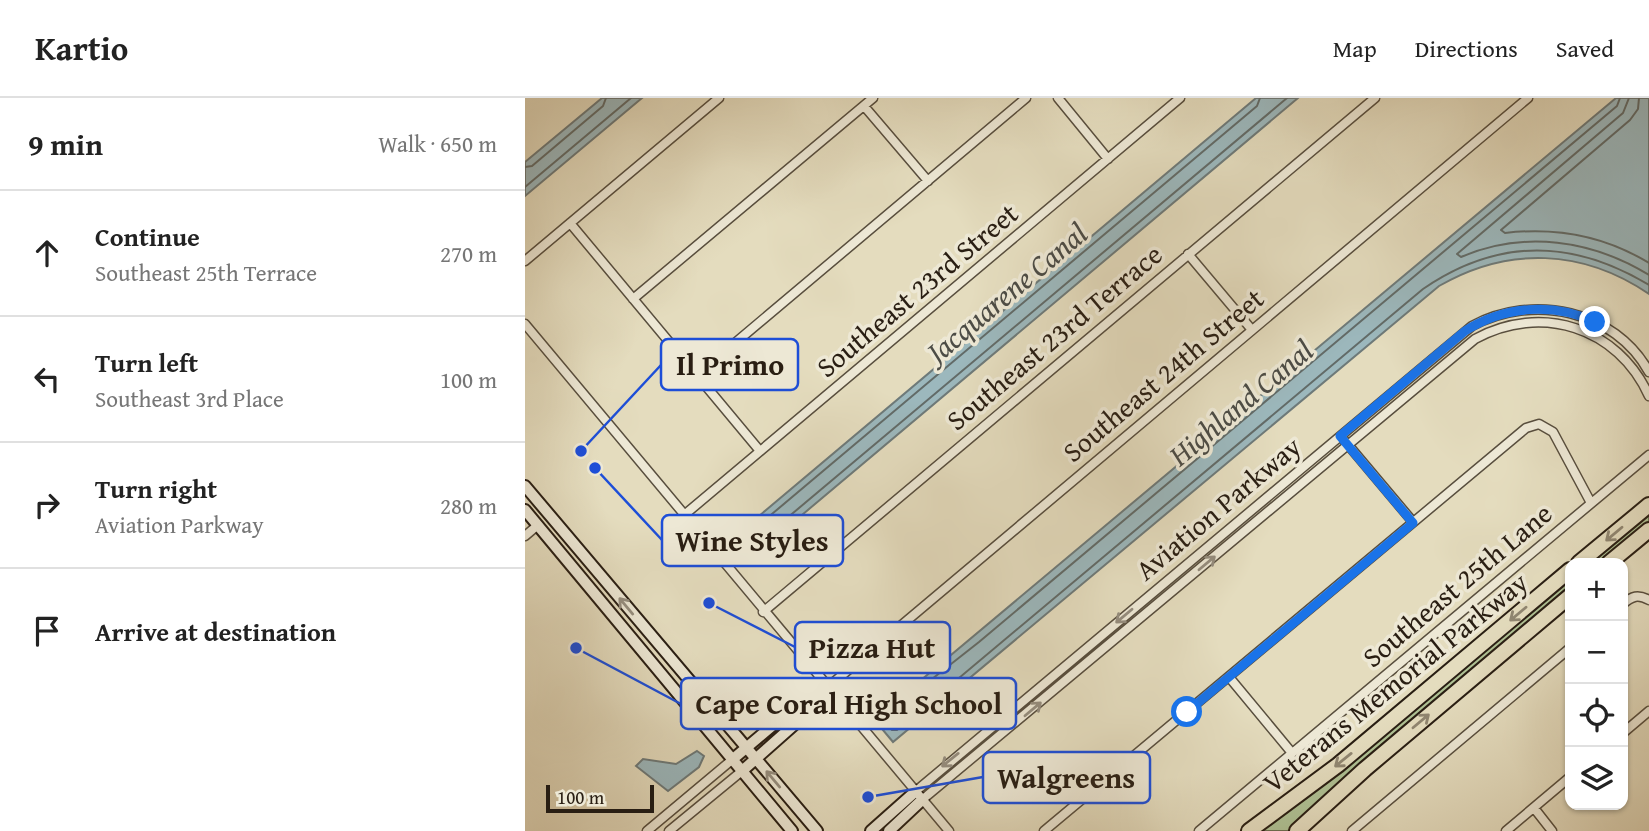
<!DOCTYPE html>
<html lang="en">
<head>
<meta charset="utf-8">
<style>
  :root { --surface:#fff; --page:#f2f2f2; --text:#222; --muted:#767676; --line:#e0e0e0 }
  body { margin:0; font-family:"Gentium Book Plus",serif; background:var(--page); color:var(--text) }
  .controls { position:absolute; right:21px; bottom:21px; display:grid; overflow:hidden; border-radius:14px; box-shadow:0 2px 5px #0004 }
  .controls button { width:63px; height:63px; display:grid; place-items:center; padding:0; border:0; border-bottom:2px solid var(--line); background:var(--surface); color:var(--text); font:35px sans-serif }
  .scale { position:absolute; left:21px; bottom:18px; width:108px; box-sizing:border-box; padding-left:7px; border:4px solid #291e13; border-top:0; font-size:19px; line-height:24px; white-space:nowrap; color:#291e13; -webkit-text-stroke:5px #ede8d5; paint-order:stroke }
  .stop { position:absolute; width:21px; height:21px; margin:-16px; border:5px solid #1a73e8; border-radius:50%; background:#fff }
  .stop.end { background:#1a73e8; border-color:#fff; box-shadow:0 2px 7px #0008 }
  .list { margin:0; padding:0; list-style:none }
  h2 { display:flex; justify-content:space-between; align-items:center; height:91px; margin:0; padding:0 28px; font-size:30px }
  h2 small { font-size:23px; font-weight:400; color:var(--muted) }
  .list li { display:grid; grid-template-columns:46px 1fr auto; gap:21px; align-items:center; box-sizing:border-box; height:126px; padding:0 28px; border-top:2px solid var(--line) }
  .list b { display:block; font-size:26px; white-space:nowrap }
  .list p { margin:0; font-size:23px; white-space:nowrap; color:var(--muted) }
  .list em { font-size:23px; font-style:normal; color:var(--muted) }
  .icon { flex:none; width:38px; height:38px; fill:none; stroke:currentColor; stroke-width:2; stroke-linecap:round; stroke-linejoin:round }
  .map { position:relative; flex:none; width:1124px; height:733px; overflow:hidden }
  header { display:flex; align-items:center; gap:42px; box-sizing:border-box; height:98px; padding:0 35px; background:var(--surface); border-bottom:2px solid var(--line) }
  header strong { font-size:33px }
  nav { display:flex; gap:38px; margin-inline-start:auto; font-size:24px }
  main { display:flex }
  aside { flex:1; background:var(--surface) }
  .map>svg:first-child { display:block }
</style>
</head>
<body>
<header>
<strong>Kartio</strong>
<nav><a>Map</a><a>Directions</a><a>Saved</a></nav>
</header>
<main>
<aside>
<h2>9 min<small>Walk · 650 m</small></h2>
<ul class="list">
<li><svg class="icon" aria-label="ahead" viewBox="0 0 24 24"><path d="M12 20V5M6 11l6-6 6 6"/></svg><div><b>Continue</b><p>Southeast 25th Terrace</p></div><em>270 m</em></li>
<li><svg class="icon" aria-label="left" viewBox="0 0 24 24"><path d="M17 20v-9H6M10 6l-5 5 5 5"/></svg><div><b>Turn left</b><p>Southeast 3rd Place</p></div><em>100 m</em></li>
<li><svg class="icon" aria-label="right" viewBox="0 0 24 24"><path d="M7 20v-9h11M14 6l5 5-5 5"/></svg><div><b>Turn right</b><p>Aviation Parkway</p></div><em>280 m</em></li>
<li><svg class="icon" aria-label="arrive" viewBox="0 0 24 24"><path d="M6 21V4h12l-3 4 3 4H6"/></svg><div><b>Arrive at destination</b></div></li>
</ul>
</aside>
<div class="map">
<svg width="1124" height="733" viewBox="0 0 1124 733">
  <rect width="100%" height="100%" fill="#e4dcbe"/>
  <filter id="stains"><feTurbulence type="fractalNoise" baseFrequency=".00286" numOctaves="4"/><feColorMatrix values="0 0 0 0 .2 0 0 0 0 .09 0 0 0 0 .02 0 0 0 .5 -.17"/></filter>
  <radialGradient id="worn" r=".72"><stop offset=".6" stop-color="#630" stop-opacity="0"/><stop offset="1" stop-color="#630" stop-opacity=".3"/></radialGradient>
  <path fill="#afc295" stroke="#6c7054" stroke-width="2" d="M1124,413V423L1074,465H1062Z
    M1045,480V490L839,663L763,733H734Z"/>
  <path fill="#9cb8bd" stroke="#6e7a79" stroke-width="2" d="M77,0H117L0,98V64Z
    M731,0H773L246,443L228,423Z
    M1091,0H1124V196C1058,151 983,148 914,188L368,644L347,619L377,598Z
    M172,653L179,658L174,669L143,693L111,668L118,661L151,666Z"/>
  <g fill="none" stroke-linecap="round" stroke-linejoin="round">
    <path stroke="#626b68" stroke-width="2" d="M735,0L732,8L241,421L240,426L249,431L762,0
      M1095,0L1092,8L454,544L360,618L359,623L367,632H372L898,191C972,140 1048,141 1124,187
      M1104,0L1098,15L932,156L936,159C999,132 1067,142 1124,177
      M1114,0L1113,11L1105,22L976,132L980,135C1031,129 1080,138 1124,165
      M0,69L7,68L78,8L81,0
      M0,89L106,0"/>
    <defs>
      <path id="street" d="M533,0L583,61
        M339,8L403,83
        M45,125L235,353
        M663,156L727,232
        M0,163L194,0
        M108,201L348,0
        M0,226L424,733
        M172,277L501,0
        M819,342L888,424
        M158,418L655,0
        M0,438L13,427
        M1098,506C1107,498 1113,496 1124,502
        M238,514L850,0
        M704,579L767,655
        M303,589L1003,0
        M1098,635L1124,613
        M391,693L947,228C1008,195 1090,212 1124,274
        M398,701L950,241C1016,205 1093,229 1124,298
        M1009,710L1027,733
        M122,733L208,661
        M144,733L217,673
        M519,733L1001,330L1014,326L1028,334L1066,405
        M674,733L1124,357
        M827,733L1045,550
        M981,733L1045,679"/>
      <path id="secondary" d="M0,388L292,733
        M0,412L267,733
        M208,661L279,601L300,590
        M217,673L288,610L303,589
        M346,733L391,693
        M364,733L398,701"/>
      <path id="highway" d="M1054,465L1124,407
        M1084,465L1124,432
        M724,733L813,667L1045,472
        M772,733L840,671L1045,498"/>
    </defs>
    <use href="#street" stroke="#584e3e" stroke-width="11"/>
    <use href="#secondary" stroke="#291e13" stroke-width="14"/>
    <use href="#highway" stroke="#291e13" stroke-width="18"/>
    <use href="#street" stroke="#ede8d5" stroke-width="8"/>
    <use href="#secondary" stroke="#ede8d5" stroke-width="10"/>
    <use href="#highway" stroke="#e4dcbe" stroke-width="14"/>
  </g>
  <defs><path id="oneway-shaft" d="M-6 0H5M1.5-3L5.5 0L1.5 3" fill="none" stroke-width="1.6" stroke-linecap="round" stroke-linejoin="round" transform="scale(1.75)"/></defs>
  <g stroke="#908671">
    <use href="#oneway-shaft" transform="translate(1089 436) rotate(140)"/>
    <use href="#oneway-shaft" transform="translate(993 516) rotate(140)"/>
    <use href="#oneway-shaft" transform="translate(896 623) rotate(-40)"/>
    <use href="#oneway-shaft" transform="translate(818 662) rotate(141)"/>
  </g>
  <g stroke="#958d7e">
    <use href="#oneway-shaft" transform="translate(682 465) rotate(-40)"/>
    <use href="#oneway-shaft" transform="translate(101 508) rotate(-130)"/>
    <use href="#oneway-shaft" transform="translate(599 518) rotate(140)"/>
    <use href="#oneway-shaft" transform="translate(508 611) rotate(-40)"/>
    <use href="#oneway-shaft" transform="translate(425 662) rotate(141)"/>
    <use href="#oneway-shaft" transform="translate(248 681) rotate(-130)"/>
  </g>
  <g fill="none" stroke-linecap="round" stroke-linejoin="round">
    <path stroke="#1a73e8" stroke-width="9" d="M662,614L888,425L815,338L940,233C979,208 1028,204 1070,224"/>
  </g>
  <g text-anchor="middle" stroke-width="7" stroke-linejoin="round" paint-order="stroke">
    <g font-size="28" fill="#291e13" stroke="#ede8d5">
      <text transform="translate(392 192) rotate(-40)" y="10">Southeast 23rd Street</text>
      <text transform="translate(529 239) rotate(-40)" y="10">Southeast 23rd Terrace</text>
      <text transform="translate(638 277) rotate(-40)" y="10">Southeast 24th Street</text>
      <text transform="translate(693 410) rotate(-40)" y="10">Aviation Parkway</text>
      <text transform="translate(932 487) rotate(-40)" y="10">Southeast 25th Lane</text>
      <text transform="translate(870 584) rotate(-39)" y="10">Veterans Memorial Parkway</text>
    </g>
    <g font-size="30" font-style="italic" fill="#4c4c46" stroke="#ede8d5">
      <text transform="translate(482 195) rotate(-40)" y="10">Jacquarene Canal</text>
      <text transform="translate(716 305) rotate(-40)" y="10">Highland Canal</text>
    </g>
  </g>
  <path fill="none" stroke="#1d4ed8" stroke-width="2.5" d="M56 353L136 267M70 370L137 442M184 505L270 549M51 550L156 606M343 699L458 679"/>
  <g fill="#1d4ed8" stroke="#ede8d5" stroke-width="2.5">
    <circle cx="56" cy="353" r="7"/>
    <circle cx="70" cy="370" r="7"/>
    <circle cx="184" cy="505" r="7"/>
    <circle cx="51" cy="550" r="7"/>
    <circle cx="343" cy="699" r="7"/>
  </g>
  <g fill="#ede8d5" stroke="#1d4ed8" stroke-width="2.5">
    <rect x="136" y="241" width="137" height="51" rx="7"/>
    <rect x="137" y="417" width="181" height="51" rx="7"/>
    <rect x="270" y="524" width="155" height="51" rx="7"/>
    <rect x="156" y="580" width="335" height="51" rx="7"/>
    <rect x="458" y="654" width="167" height="51" rx="7"/>
  </g>
  <g font-size="30" text-anchor="middle" font-weight="bold" fill="#291e13">
    <text x="205" y="277">Il Primo</text>
    <text x="227" y="453">Wine Styles</text>
    <text x="347" y="560">Pizza Hut</text>
    <text x="324" y="616">Cape Coral High School</text>
    <text x="541" y="690">Walgreens</text>
  </g>
  <rect width="100%" height="100%" filter="url(#stains)"/>
  <rect width="100%" height="100%" fill="url(#worn)"/>
</svg>
<div class="controls">
<button>+</button>
<button>−</button>
<button><svg class="icon" aria-label="locate" viewBox="0 0 24 24"><circle cx="12" cy="12" r="6"/><path d="M12 2v4M12 18v4M2 12h4M18 12h4"/></svg></button>
<button><svg class="icon" aria-label="layers" viewBox="0 0 24 24"><path d="M12 4l9 5-9 5-9-5zM3 14l9 5 9-5"/></svg></button>
</div>
<div class="scale">100 m</div>
<div class="stop" style="left:662px;top:614px"></div>
<div class="stop end" style="left:1070px;top:224px"></div>
</div>
</main>
</body>
</html>
